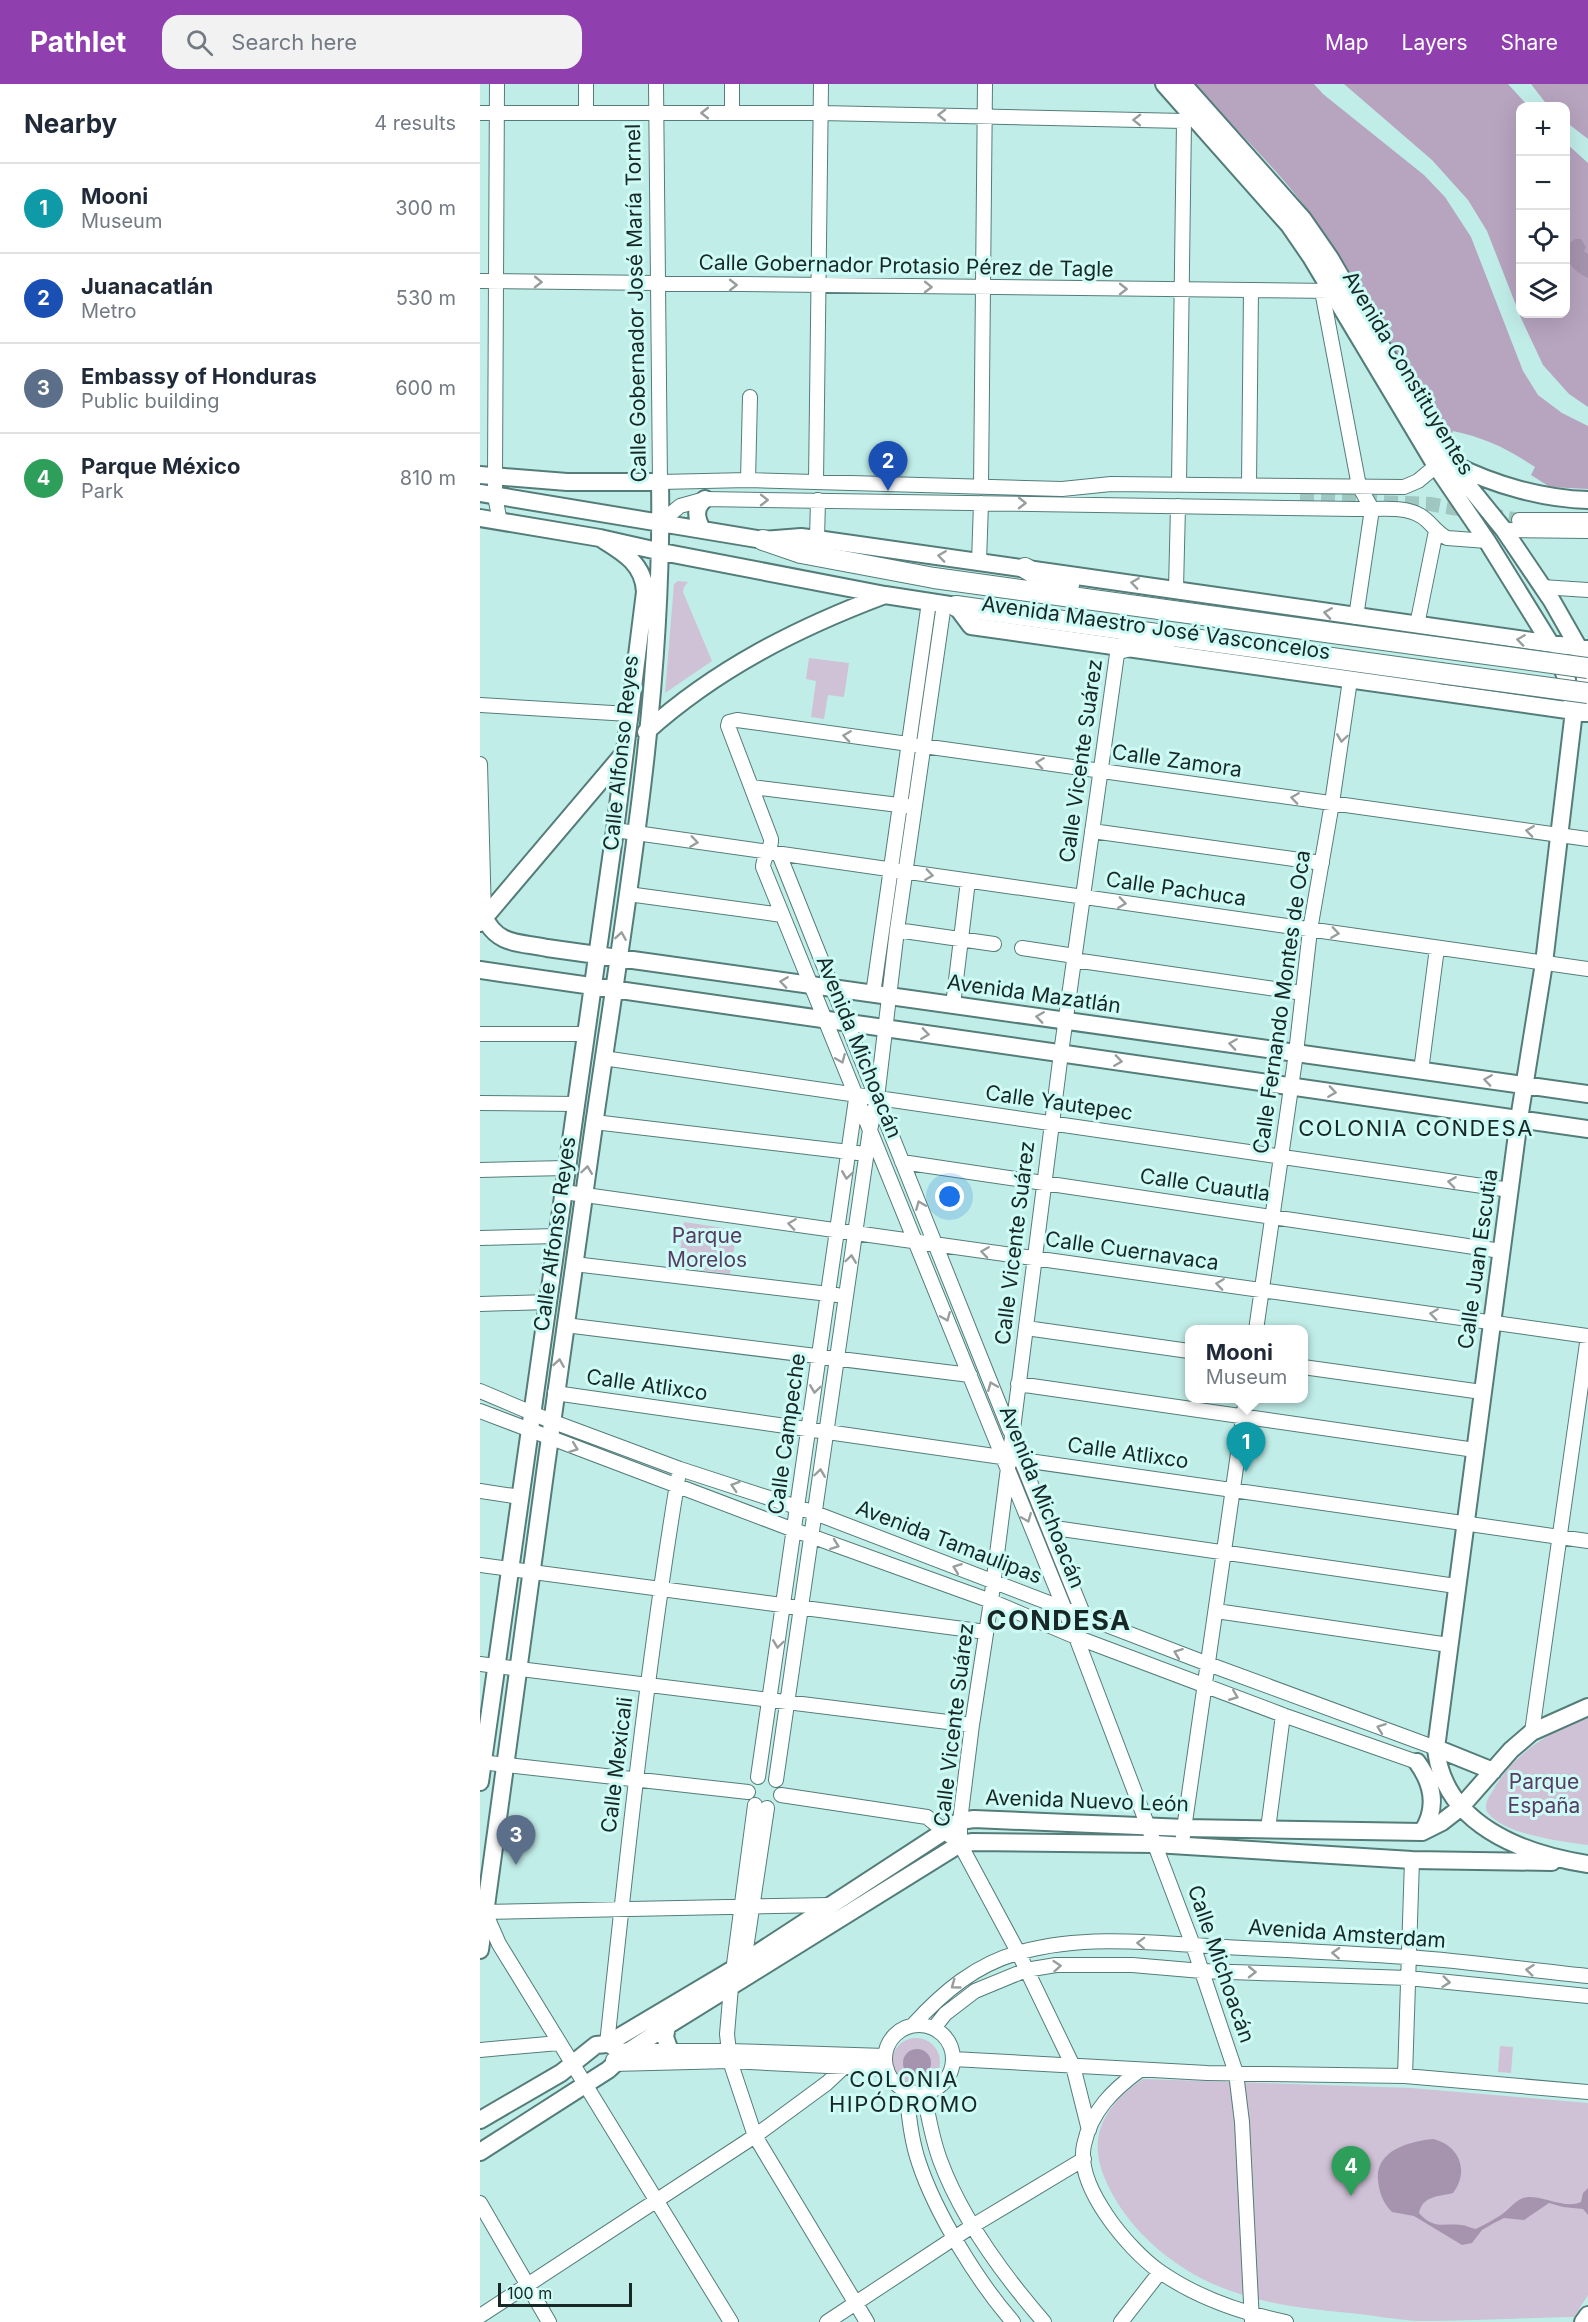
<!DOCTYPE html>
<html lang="en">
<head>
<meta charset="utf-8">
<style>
  :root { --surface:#fff; --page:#f2f2f3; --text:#1f2937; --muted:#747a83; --line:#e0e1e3; --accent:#8f3fae }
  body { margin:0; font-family:Inter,sans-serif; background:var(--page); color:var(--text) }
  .controls { position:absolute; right:18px; top:18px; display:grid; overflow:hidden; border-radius:12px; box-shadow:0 6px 24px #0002 }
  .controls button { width:54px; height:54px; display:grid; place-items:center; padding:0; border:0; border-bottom:2px solid var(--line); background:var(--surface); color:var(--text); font:30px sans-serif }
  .scale { position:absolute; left:18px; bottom:15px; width:134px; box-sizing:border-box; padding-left:6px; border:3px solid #172826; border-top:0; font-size:16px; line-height:21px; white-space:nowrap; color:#172826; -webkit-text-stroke:4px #cefbf6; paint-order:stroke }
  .you { position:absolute; left:470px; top:1113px; width:21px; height:21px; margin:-15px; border:4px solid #fff; border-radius:50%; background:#1a73e8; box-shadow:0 0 0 9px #1a73e833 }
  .badge { display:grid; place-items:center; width:39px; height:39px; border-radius:50%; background:var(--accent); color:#fff; font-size:20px; font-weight:700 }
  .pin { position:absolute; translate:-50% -50px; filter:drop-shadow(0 2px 3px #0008) }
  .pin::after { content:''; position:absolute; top:32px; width:21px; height:18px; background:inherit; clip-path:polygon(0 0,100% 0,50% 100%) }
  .popup { position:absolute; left:705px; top:1241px; width:123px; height:78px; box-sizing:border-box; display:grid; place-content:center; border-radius:12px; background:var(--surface); filter:drop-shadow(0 2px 4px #0005); font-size:20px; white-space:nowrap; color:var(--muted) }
  .popup b { font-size:22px; color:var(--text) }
  .popup::after { content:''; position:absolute; left:50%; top:100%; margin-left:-12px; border:12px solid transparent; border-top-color:var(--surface) }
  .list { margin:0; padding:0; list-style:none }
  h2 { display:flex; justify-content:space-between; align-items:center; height:78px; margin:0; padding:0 24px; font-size:26px }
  h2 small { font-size:20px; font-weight:400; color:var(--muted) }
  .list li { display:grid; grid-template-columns:39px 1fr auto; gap:18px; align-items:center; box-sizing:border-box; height:90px; padding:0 24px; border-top:2px solid var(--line) }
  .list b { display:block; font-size:22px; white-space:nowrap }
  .list p { margin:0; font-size:20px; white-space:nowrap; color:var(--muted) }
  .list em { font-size:20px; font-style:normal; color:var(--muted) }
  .icon { flex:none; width:33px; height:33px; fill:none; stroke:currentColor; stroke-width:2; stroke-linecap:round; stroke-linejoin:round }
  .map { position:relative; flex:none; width:1108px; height:2238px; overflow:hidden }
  header { display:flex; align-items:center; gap:36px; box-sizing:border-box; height:84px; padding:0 30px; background:var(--accent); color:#fff }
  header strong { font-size:28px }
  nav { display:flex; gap:33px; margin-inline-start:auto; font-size:21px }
  .search { width:420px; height:54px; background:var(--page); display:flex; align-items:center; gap:15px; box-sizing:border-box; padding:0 21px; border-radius:18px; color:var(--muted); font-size:22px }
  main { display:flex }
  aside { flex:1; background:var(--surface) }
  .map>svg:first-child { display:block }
</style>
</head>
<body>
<header>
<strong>Pathlet</strong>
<div class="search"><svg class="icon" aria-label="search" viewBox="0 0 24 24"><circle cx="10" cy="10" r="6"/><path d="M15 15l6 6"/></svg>Search here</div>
<nav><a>Map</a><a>Layers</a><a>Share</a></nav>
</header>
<main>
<aside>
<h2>Nearby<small>4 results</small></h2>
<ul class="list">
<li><span class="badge" style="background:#0f9aa8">1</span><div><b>Mooni</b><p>Museum</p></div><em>300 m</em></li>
<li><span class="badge" style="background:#1a4fb4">2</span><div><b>Juanacatlán</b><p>Metro</p></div><em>530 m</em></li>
<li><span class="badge" style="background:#5c6f8a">3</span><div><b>Embassy of Honduras</b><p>Public building</p></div><em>600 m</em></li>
<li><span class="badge" style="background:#2e9e5b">4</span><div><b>Parque México</b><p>Park</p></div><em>810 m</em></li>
</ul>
</aside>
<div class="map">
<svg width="1108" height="2238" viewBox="0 0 1108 2238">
  <rect width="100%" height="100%" fill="#c1ede8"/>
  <path fill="#cfc1d6" d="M198,497L208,498L204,503L203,508L232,577L185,609L194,500Z
    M329,574L369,579L364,613L348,611L344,635L331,633L336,597L326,595Z
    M204,1138L257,1146L250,1190L198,1183Z
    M1108,1633V1761C1082,1757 1025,1751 1008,1729C1003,1722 1008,1714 1012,1708C1033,1670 1068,1648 1108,1633Z
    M412 1978a24 24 0 1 1 48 0a24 24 0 1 1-48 0Z
    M1020,1962L1033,1963L1031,1989L1018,1988Z
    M663,1995L931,2004L1108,2019V2211L1094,2233C1042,2234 990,2237 939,2237C916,2236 893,2231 870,2229C794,2222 727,2212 669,2157C649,2138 633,2116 623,2090C607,2048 629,2018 663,1995Z"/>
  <path fill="#b7a4bf" d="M713,0H834L843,10L944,91L965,113L991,153L1043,287L1058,311L1082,329L1108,342V405L1070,403L1051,391L1055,383C1028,365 1006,354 973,347L971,352L960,349C920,278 883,203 835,136C801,88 754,44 713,0Z
    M864,0H1028L1048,22H1040V230H1086V59L1108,79V323L1089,310L1063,281L1041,234L1007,147L988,116L952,76Z
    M1051,0H1108V55L1086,38V22H1068Z"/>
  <path fill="#a694ae" d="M1095,155H1101L1106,163L1104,167L1108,170V194C1094,187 1085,179 1086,162Z
    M423 1979a14 14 0 1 1 28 0a14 14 0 1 1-28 0Z
    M953,2055C979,2061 990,2087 973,2109C959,2113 943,2111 939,2129C954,2146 963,2139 981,2141C986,2141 990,2144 996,2145C1004,2141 1013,2136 1021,2131C1030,2125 1037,2113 1049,2113C1066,2113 1086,2125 1101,2118L1103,2109L1108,2104V2131L1103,2125L1083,2123L1069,2119L1044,2136L1024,2134L1014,2139L1002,2146L992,2159L982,2161L934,2132L912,2128C905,2121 901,2113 899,2103C891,2069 924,2058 953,2055Z"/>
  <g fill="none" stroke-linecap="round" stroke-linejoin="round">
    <path stroke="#9fc6c1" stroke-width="14" stroke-dasharray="14 7" stroke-linecap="butt" d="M820,415L950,420L1039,436"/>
    <defs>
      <path id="minor" d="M17,0L15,393V412L20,438
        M176,0L180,398L268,396L582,405L631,400L924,403L938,397L956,382
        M0,29H341L704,37L721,31
        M106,29V0
        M252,29V0
        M0,197L852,207
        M842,207L879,402L892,425L876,533
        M268,396L270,313
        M336,398L341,0
        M699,400L704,37
        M769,400L771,206
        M501,403L505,0
        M1039,436H1108
        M181,438L200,422L225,415L875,425C895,426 924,421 941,432C951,438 956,449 967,454L1007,457
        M1024,446L1108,447
        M337,455L338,416
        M499,478L501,419
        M1062,503L1108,506
        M696,505L698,422
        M937,541L956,447
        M0,621L149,630
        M0,680L4,833
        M272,703L427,722
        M135,746L1108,885
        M612,747L842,779
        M299,770L530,1347
        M148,810L302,831
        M417,846L514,860
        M542,864L595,872
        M594,876L823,909
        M393,910L449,518
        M473,921L488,797
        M0,950H106
        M123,974L1030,1106
        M941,987L957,864
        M0,1019L96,1020
        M114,1038L378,1069
        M422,1078L1021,1167
        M0,1086L87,1084
        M84,1108L1108,1252L1052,1648
        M0,1154L77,1152
        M94,1180L357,1211
        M0,1220L68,1218
        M85,1241L490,1291
        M546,1244L709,1267
        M776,1246L816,969L830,846L852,719L870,596
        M823,1283L1002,1308
        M538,1300L995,1366
        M0,1307L71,1337L200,1385L335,1429L728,1580L956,1664
        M75,1309L1108,1457
        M0,1327L314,1446L511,1517L596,1553L803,1631L937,1678
        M538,1368L604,1532L602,1537
        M0,1407L40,1413
        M568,1443L976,1502
        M0,1481L506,1548
        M736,1527L969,1561
        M0,1580L492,1641
        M0,1678L268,1708
        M278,1693L376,1015
        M296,1696L390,1046L397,1014L417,846L464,520
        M301,1711L447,1733L480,1760L538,1868L593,1982L609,2046
        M275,1721L251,1903L247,1950L250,1977L275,2052L387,2238
        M788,1745L803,1631
        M703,1752L766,1314
        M480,1760V1737L492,1641L511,1517L581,969L638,563
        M0,1828L349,1821
        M5,1828L19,1860L251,2238
        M263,1885L287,1724
        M405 1975a34 34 0 1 1 68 0a34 34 0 1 1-68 0Z
        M433,1941C463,1908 496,1880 541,1868C606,1850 678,1859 745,1863C805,1866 866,1869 927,1873C987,1877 1048,1886 1108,1892
        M454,1944L465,1930L495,1907L546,1886L576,1881H652L722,1887L928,1894L1108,1912
        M127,1960C147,1771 167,1582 198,1394
        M127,1960L136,1966L149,1967H249L405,1972
        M0,1966L79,1959
        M473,1975L727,1989L925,1992L1108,2008
        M133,1976V1980L250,1977L407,1985
        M660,1986C633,2006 611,2027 604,2061C595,2102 648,2165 679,2187C716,2213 762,2229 806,2238
        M925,1992L932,1776
        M426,2007C429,2031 431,2056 439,2079C456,2130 498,2198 533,2238
        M444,2009C448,2032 452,2054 460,2076C481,2133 525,2193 564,2238
        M0,2119L69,2238
        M0,2232L275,2052L347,1999L363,1984
        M347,2238L494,2141L604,2075
        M641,2238L680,2188
        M772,2238L762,2038L756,1989L713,1861L596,1553L283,783C283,773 292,765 291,755L248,642L249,638L257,636L1108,755"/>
      <path id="major" d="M684,0L809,141L831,173L956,382L1007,457L1075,567L1087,596L1094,627L1064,879L1039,1035L956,1664C963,1740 1042,1770 1108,1780
        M703,0L823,135L850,174L969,378L1024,446L1072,517L1101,568L1105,594L1103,620
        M975,381C1014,401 1064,415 1108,416
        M0,391L87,398H180C184,619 143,837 112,1055C73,1325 37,1596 0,1866
        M0,409L283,456L321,453L337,455C594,491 851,529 1108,565
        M0,434L120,454L182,468L405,511L476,522L491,542L1108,629
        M222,445C216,434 214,424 225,415
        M166,648C236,585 317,544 405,511
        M4,833C18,862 39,858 67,864L1108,1010
        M0,839L145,668
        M0,886L1108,1045
        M956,1664L1013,1687
        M937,1678C953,1700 958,1724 942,1748
        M0,1698L135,746L165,508C164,479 141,467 120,454
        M187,1942L185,1953L190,1967
        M0,2036L81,1989L116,1961L127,1960L253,1885L480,1737L494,1735L705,1744L942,1748L962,1738L980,1724L1031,1666L1052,1648L1108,1623
        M0,2068L128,1986L149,1967L187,1942L480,1760L493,1758L675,1760L932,1776L1072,1778
        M1103,2238L1108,2231"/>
      <path id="highway" d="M283,456L321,469L454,494L962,564
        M545,484L567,497L589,501
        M476,522L960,589
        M642,564L658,560L684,562"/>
    </defs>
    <use href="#minor" stroke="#547d79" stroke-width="16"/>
    <use href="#major" stroke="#547d79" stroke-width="20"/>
    <use href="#highway" stroke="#547d79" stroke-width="22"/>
    <use href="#minor" stroke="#fff" stroke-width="14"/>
    <use href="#major" stroke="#fff" stroke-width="16"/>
    <use href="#highway" stroke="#fff" stroke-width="20"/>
    <defs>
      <path id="highway-bridge" d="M962,564L1108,584
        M960,589L1108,609"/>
    </defs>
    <use href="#highway-bridge" stroke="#547d79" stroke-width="22" stroke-linecap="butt"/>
    <use href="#highway-bridge" stroke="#fff" stroke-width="20"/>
  </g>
  <defs><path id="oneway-chevron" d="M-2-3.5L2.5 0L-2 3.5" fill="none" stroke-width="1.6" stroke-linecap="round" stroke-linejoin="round" transform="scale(1.5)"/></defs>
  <g stroke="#979e9d">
    <use href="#oneway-chevron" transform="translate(225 29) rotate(-180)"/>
    <use href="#oneway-chevron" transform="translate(462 31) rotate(-179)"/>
    <use href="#oneway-chevron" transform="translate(657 36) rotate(-179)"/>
    <use href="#oneway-chevron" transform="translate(58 198) rotate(1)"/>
    <use href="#oneway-chevron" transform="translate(253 201)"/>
    <use href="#oneway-chevron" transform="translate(448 203) rotate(1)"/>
    <use href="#oneway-chevron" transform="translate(643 205)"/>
    <use href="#oneway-chevron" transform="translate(284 416)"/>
    <use href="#oneway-chevron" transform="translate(542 419) rotate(1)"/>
    <use href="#oneway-chevron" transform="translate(462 472) rotate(-172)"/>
    <use href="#oneway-chevron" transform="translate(655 499) rotate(-172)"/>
    <use href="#oneway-chevron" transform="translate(848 529) rotate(-171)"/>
    <use href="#oneway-chevron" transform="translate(1041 556) rotate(-172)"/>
    <use href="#oneway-chevron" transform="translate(367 652) rotate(-172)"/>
    <use href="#oneway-chevron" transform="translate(862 654) rotate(98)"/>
    <use href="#oneway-chevron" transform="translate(560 679) rotate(-172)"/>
    <use href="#oneway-chevron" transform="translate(815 714) rotate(-172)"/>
    <use href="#oneway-chevron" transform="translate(1050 747) rotate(-172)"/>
    <use href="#oneway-chevron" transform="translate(214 758) rotate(8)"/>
    <use href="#oneway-chevron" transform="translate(449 791) rotate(8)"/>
    <use href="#oneway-chevron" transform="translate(642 819) rotate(8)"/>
    <use href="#oneway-chevron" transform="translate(855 849) rotate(8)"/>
    <use href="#oneway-chevron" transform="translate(141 852) rotate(-81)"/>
    <use href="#oneway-chevron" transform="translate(304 898) rotate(-172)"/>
    <use href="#oneway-chevron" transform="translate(560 933) rotate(-172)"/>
    <use href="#oneway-chevron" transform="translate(445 950) rotate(8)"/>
    <use href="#oneway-chevron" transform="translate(753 960) rotate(-172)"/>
    <use href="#oneway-chevron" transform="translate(361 975) rotate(67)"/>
    <use href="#oneway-chevron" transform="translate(638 977) rotate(8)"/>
    <use href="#oneway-chevron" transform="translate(1008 996) rotate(-172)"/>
    <use href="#oneway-chevron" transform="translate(852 1008) rotate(8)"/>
    <use href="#oneway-chevron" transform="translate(107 1086) rotate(-82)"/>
    <use href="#oneway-chevron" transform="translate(367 1091) rotate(98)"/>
    <use href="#oneway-chevron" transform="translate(972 1098) rotate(-172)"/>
    <use href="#oneway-chevron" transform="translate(440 1121) rotate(-112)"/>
    <use href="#oneway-chevron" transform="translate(312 1140) rotate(-172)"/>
    <use href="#oneway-chevron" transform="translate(505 1168) rotate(-172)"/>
    <use href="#oneway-chevron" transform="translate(371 1175) rotate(-82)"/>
    <use href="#oneway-chevron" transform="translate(740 1200) rotate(-172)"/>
    <use href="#oneway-chevron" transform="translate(954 1230) rotate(-172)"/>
    <use href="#oneway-chevron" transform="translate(466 1233) rotate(68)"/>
    <use href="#oneway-chevron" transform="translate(79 1279) rotate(-81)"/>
    <use href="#oneway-chevron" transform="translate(512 1302) rotate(-112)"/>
    <use href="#oneway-chevron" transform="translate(335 1305) rotate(98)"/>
    <use href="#oneway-chevron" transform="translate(94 1364) rotate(21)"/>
    <use href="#oneway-chevron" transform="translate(340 1389) rotate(-82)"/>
    <use href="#oneway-chevron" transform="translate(255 1402) rotate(-162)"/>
    <use href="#oneway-chevron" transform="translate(547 1434) rotate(68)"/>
    <use href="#oneway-chevron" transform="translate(355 1461) rotate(20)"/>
    <use href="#oneway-chevron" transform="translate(477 1484) rotate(-159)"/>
    <use href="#oneway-chevron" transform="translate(298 1560) rotate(98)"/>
    <use href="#oneway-chevron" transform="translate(698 1569) rotate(-159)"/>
    <use href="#oneway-chevron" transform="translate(754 1612) rotate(22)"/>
    <use href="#oneway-chevron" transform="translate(901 1644) rotate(-160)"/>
    <use href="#oneway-chevron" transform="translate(661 1859) rotate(-178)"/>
    <use href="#oneway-chevron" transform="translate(856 1869) rotate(-177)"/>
    <use href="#oneway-chevron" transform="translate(577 1882) rotate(-5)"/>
    <use href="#oneway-chevron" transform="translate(1050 1886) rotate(-174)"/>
    <use href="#oneway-chevron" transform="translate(772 1888) rotate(1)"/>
    <use href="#oneway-chevron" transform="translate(966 1898) rotate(6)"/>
    <use href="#oneway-chevron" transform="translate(475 1901) rotate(144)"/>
  </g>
  <g text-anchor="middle" stroke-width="6" stroke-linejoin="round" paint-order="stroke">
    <g font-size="21" fill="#172826" stroke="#cefbf6">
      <text transform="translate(426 182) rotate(1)" y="7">Calle Gobernador Protasio Pérez de Tagle</text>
      <text transform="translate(156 219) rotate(-91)" y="7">Calle Gobernador José María Tornel</text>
      <text transform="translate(928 289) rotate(59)" y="7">Avenida Constituyentes</text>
      <text transform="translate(676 544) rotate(8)" y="7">Avenida Maestro José Vasconcelos</text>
      <text transform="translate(141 669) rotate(-84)" y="7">Calle Alfonso Reyes</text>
      <text transform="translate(601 677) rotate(-82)" y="7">Calle Vicente Suárez</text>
      <text transform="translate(697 677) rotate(8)" y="7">Calle Zamora</text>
      <text transform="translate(696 805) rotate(8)" y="7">Calle Pachuca</text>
      <text transform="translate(554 910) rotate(8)" y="7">Avenida Mazatlán</text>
      <text transform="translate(802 918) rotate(-82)" y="7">Calle Fernando Montes de Oca</text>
      <text transform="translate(379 963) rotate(68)" y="7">Avenida Michoacán</text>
      <text transform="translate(579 1019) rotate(8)" y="7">Calle Yautepec</text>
      <text transform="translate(725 1101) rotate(8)" y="7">Calle Cuautla</text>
      <text transform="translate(75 1150) rotate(-82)" y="7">Calle Alfonso Reyes</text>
      <text transform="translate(535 1159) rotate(-83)" y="7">Calle Vicente Suárez</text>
      <text transform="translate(652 1167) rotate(8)" y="7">Calle Cuernavaca</text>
      <text transform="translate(998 1175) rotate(-82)" y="7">Calle Juan Escutia</text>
      <text transform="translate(167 1301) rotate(8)" y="7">Calle Atlixco</text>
      <text transform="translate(307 1350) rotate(-82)" y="7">Calle Campeche</text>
      <text transform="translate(648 1369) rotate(8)" y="7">Calle Atlixco</text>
      <text transform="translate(562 1413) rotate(68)" y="7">Avenida Michoacán</text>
      <text transform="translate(469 1458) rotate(21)" y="7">Avenida Tamaulipas</text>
      <text transform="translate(474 1641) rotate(-83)" y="7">Calle Vicente Suárez</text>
      <text transform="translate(137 1681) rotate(-83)" y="7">Calle Mexicali</text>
      <text transform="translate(607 1717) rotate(2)" y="7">Avenida Nuevo León</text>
      <text transform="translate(867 1850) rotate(4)" y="7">Avenida Amsterdam</text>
      <text transform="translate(741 1880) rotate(71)" y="7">Calle Michoacán</text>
    </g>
    <g font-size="21" fill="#583c64" stroke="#cefbf6">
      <text x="227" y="1159">Parque<tspan x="227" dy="24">Morelos</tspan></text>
      <text x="1064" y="1705">Parque<tspan x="1064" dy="24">España</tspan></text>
    </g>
    <g font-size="22" letter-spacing="1.5" fill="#172826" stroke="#cefbf6">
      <text x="936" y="1052">COLONIA CONDESA</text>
      <text x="424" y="2003">COLONIA<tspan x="424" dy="25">HIPÓDROMO</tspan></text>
    </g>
    <g font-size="27" font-weight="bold" letter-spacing="1.5" fill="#172826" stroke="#cefbf6">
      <text x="579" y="1546">CONDESA</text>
    </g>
  </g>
</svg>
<div class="controls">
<button>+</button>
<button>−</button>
<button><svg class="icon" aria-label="locate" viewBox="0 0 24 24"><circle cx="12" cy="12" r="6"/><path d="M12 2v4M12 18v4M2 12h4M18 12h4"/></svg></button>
<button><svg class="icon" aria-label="layers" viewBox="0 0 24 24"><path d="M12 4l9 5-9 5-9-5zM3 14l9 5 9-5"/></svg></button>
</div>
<div class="scale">100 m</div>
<div class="you"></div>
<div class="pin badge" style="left:766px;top:1388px;background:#0f9aa8">1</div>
<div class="popup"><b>Mooni</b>Museum</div>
<div class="pin badge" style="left:408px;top:407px;background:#1a4fb4">2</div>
<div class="pin badge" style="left:36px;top:1781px;background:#5c6f8a">3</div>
<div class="pin badge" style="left:871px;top:2112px;background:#2e9e5b">4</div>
</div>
</main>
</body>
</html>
